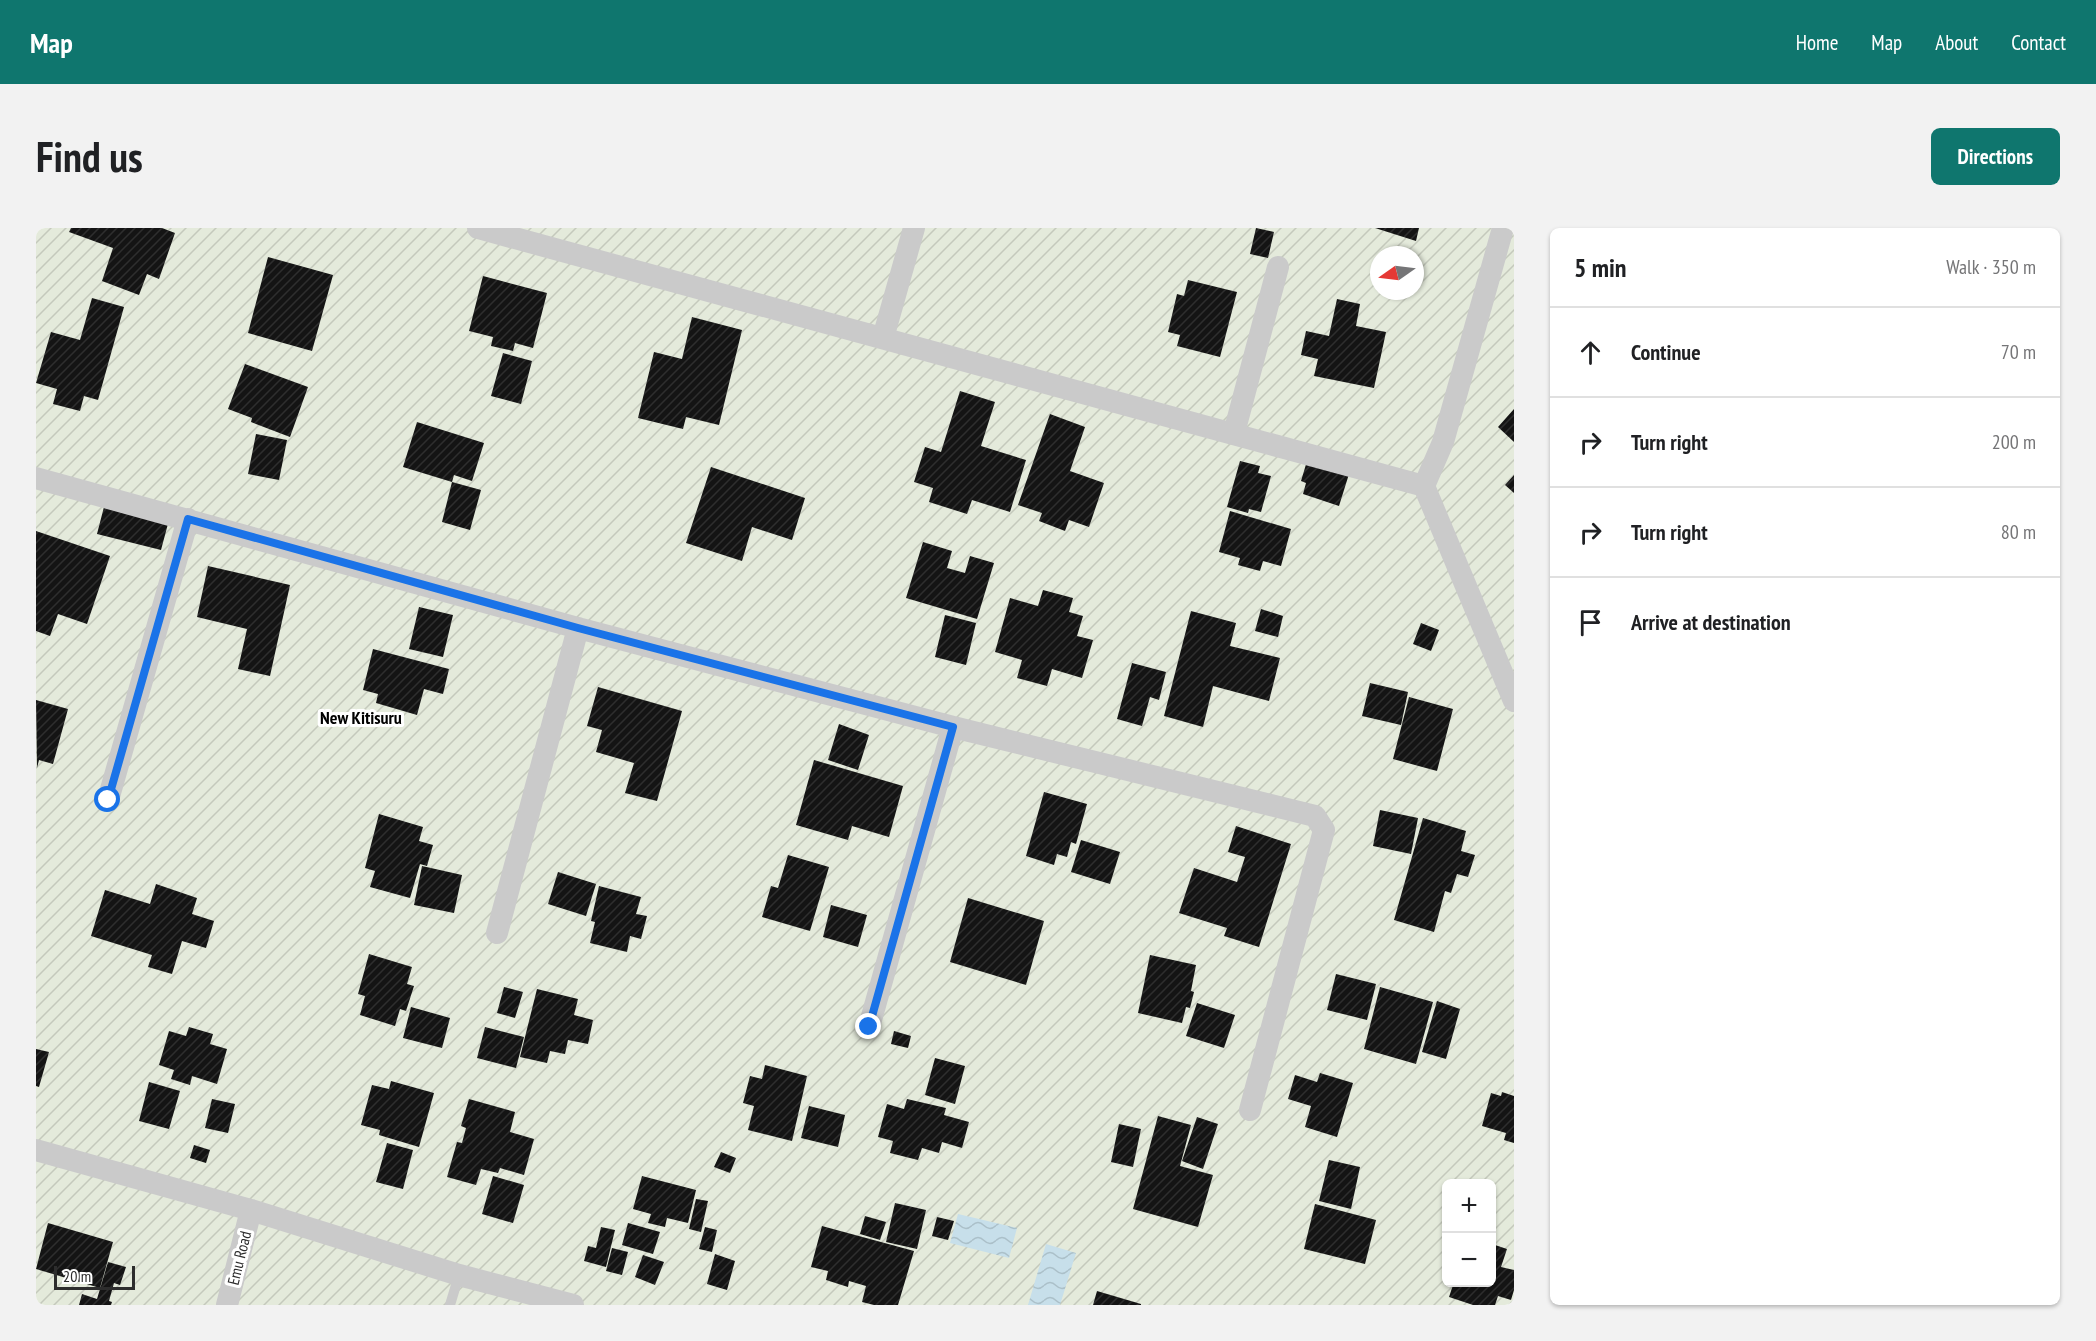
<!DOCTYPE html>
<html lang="en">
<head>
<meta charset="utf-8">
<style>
  :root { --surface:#fff; --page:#f2f2f2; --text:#202124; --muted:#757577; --line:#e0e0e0; --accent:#0f766e }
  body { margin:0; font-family:"PT Sans Narrow",sans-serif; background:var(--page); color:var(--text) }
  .controls { position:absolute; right:18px; bottom:18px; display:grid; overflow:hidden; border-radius:9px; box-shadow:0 2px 4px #0004 }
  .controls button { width:54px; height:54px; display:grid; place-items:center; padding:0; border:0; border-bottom:2px solid var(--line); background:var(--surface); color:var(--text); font:30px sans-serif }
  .compass { position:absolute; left:1334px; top:18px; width:54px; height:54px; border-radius:50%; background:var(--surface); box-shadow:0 2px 4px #0004; rotate:256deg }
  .scale { position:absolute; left:18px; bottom:15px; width:81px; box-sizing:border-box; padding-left:6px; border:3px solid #2d2d2d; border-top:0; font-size:16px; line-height:21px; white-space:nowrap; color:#2d2d2d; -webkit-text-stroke:4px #fff; paint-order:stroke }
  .stop { position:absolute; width:18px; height:18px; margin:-14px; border:4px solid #1a73e8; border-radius:50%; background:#fff }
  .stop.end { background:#1a73e8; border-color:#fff; box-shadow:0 2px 6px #0008 }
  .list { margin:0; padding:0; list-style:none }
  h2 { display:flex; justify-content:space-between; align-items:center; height:78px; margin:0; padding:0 24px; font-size:26px }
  h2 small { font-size:20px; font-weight:400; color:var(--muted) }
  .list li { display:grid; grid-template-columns:39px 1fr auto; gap:18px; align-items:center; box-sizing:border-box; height:90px; padding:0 24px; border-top:2px solid var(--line) }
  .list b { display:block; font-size:22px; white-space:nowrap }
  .list em { font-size:20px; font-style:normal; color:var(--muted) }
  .icon { flex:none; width:33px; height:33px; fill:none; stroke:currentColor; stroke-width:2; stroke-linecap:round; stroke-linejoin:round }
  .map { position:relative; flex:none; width:1478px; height:1077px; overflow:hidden; border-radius:9px }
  header { display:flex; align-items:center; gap:36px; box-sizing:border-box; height:84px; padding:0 30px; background:var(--accent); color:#fff }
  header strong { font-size:28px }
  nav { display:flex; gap:33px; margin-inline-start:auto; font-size:21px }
  .intro { display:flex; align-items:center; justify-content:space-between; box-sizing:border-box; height:144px; padding:0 36px }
  h1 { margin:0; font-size:42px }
  .button { padding:15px 27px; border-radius:9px; background:var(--accent); color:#fff; font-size:21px; font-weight:700 }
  main { display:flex; gap:36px; padding:0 36px }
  aside { flex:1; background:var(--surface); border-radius:9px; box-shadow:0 2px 4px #0004 }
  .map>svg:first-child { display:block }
</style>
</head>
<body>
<header>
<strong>Map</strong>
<nav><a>Home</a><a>Map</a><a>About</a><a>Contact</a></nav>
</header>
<div class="intro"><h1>Find us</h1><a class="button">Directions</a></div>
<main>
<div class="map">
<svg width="1478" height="1077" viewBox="0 0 1478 1077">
  <defs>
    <pattern id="garden-furrows" width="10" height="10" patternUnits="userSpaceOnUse" patternTransform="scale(1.5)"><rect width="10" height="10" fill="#e4eadb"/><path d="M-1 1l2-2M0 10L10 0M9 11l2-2" fill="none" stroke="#c4c9bc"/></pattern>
    <pattern id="water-waves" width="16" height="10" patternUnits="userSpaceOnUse" patternTransform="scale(1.5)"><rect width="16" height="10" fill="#c7dfea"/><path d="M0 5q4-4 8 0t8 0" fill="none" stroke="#abc0c9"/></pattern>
    <pattern id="building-hatch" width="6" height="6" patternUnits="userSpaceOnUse" patternTransform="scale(1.5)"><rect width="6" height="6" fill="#141414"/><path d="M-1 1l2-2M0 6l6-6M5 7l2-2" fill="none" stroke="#2e2e2e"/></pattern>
  </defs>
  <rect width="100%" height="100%" fill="#fff"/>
  <path fill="url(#garden-furrows)" fill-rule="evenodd" d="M0,0H1478V1077H0ZM1343,27H1379V63H1343ZM1410,956H1456V1054H1410Z"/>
  <path fill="url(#water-waves)" d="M922,986L981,1000L973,1030L914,1015Z
    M1010,1016L1040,1025L1024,1077H992Z"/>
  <path fill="url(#building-hatch)" d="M35,0H126L139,5L123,51L111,46L103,67L66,53L77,20L33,4Z
    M1220,0L1238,4L1232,30L1214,26Z
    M1339,0H1383L1380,13Z
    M232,29L297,47L276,123L212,105Z
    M447,48L511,65L497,120L479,115L477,123L455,118L457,109L433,103Z
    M1152,52L1201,64L1184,129L1141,118L1144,107L1132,104L1141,66L1148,68Z
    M56,70L88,79L62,172L48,168L44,183L17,176L21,161L0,155L15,104L44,112Z
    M1301,71L1324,76L1320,98L1350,104L1338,160L1278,148L1282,131L1265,127L1270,103L1293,108Z
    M656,89L706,102L683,197L650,189L647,201L602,190L618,124L646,131Z
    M467,125L496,133L485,176L455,168Z
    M209,136L272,159L254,209L215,194L216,190L192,181Z
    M924,163L959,174L945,218L990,232L974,284L936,272L931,286L893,274L897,260L878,254L889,219L905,224Z
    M1478,181V214L1462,199Z
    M1014,186L1049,199L1034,243L1068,255L1053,299L1033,292L1029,303L1003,293L1006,285L982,277Z
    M381,194L448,215L436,253L418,247L416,254L367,239Z
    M220,206L251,212L243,252L212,246Z
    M1204,233L1224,238L1222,245L1235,248L1225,284L1213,281L1212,285L1191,279Z
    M1271,233L1313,246L1303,278L1267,266L1270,255L1265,253Z
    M675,239L769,270L756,312L716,299L706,333L650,315Z
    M1478,247V265L1469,257Z
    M416,254L445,262L434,302L406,294Z
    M69,275L133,292L125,322L61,306Z
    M1194,283L1255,301L1245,338L1227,333L1224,343L1202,337L1204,330L1183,324Z
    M0,303L74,328L51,396L22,386L14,408L0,403Z
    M887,314L916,323L911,340L929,345L934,328L958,335L941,391L870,370Z
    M172,338L254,357L234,448L202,441L211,401L161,389Z
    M1007,362L1037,370L1033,384L1047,388L1041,408L1057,412L1046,450L1016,441L1011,458L981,450L986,432L959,424L974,370L1002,378Z
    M383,379L417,387L407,429L373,421Z
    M1225,381L1247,388L1242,409L1219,403Z
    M1155,383L1200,395L1194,418L1244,430L1233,473L1177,458L1167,499L1128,488Z
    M909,387L940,395L930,437L899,429Z
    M1385,395L1403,402L1395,423L1377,416Z
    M337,421L413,441L407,466L388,461L381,487L340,475L342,466L327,462Z
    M1096,435L1130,444L1123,472L1114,469L1106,498L1081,491Z
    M1334,455L1372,464L1365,497L1326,488Z
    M562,459L646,483L621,573L589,565L598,535L560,524L566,502L551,498Z
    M1373,469L1417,481L1401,543L1357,531Z
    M0,472L32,481L17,536L3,532L1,540Z
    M803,496L833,507L822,542L792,532Z
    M778,532L867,558L853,609L816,598L812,612L760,597Z
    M1008,564L1051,576L1040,616L1035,614L1031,629L1021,626L1018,637L990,628Z
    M1344,582L1382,590L1375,626L1337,618Z
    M343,586L387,599L383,613L397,617L391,638L384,636L374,670L334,659L339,643L329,640Z
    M1387,590L1430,603L1425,623L1439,627L1432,649L1421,646L1415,665L1409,663L1398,704L1358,692Z
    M1200,598L1255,616L1223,719L1188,708L1191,700L1143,685L1158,640L1201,654L1209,629L1192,624Z
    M1045,612L1084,624L1074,656L1035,644Z
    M752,627L793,639L774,703L726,689L735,658L742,660Z
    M386,638L426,647L418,685L378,677Z
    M522,644L560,656L550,688L512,676Z
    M120,656L161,670L156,686L178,693L170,720L146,713L136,746L112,739L116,727L55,708L69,662L114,676Z
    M563,658L605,669L600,686L611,688L605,711L594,708L591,724L554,715L559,694L555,693Z
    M932,670L1008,693L990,757L914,734Z
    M795,677L831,687L822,719L787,709Z
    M333,726L376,739L371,756L378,758L370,783L364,781L359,798L324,787L329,768L322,766Z
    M1114,727L1160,737L1155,763L1158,764L1154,780L1150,779L1146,795L1102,785Z
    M1300,746L1340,756L1331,792L1291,782Z
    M468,759L487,764L479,790L461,785Z
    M1344,759L1397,774L1380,836L1328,821Z
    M501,761L542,771L538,787L557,792L552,816L532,812L529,826L514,823L511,835L484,829Z
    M1401,773L1424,781L1410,831L1386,824Z
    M1161,775L1199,787L1188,820L1150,808Z
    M375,779L414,790L406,820L367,810Z
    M153,799L177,806L174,816L191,821L181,856L156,848L154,857L135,851L138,842L123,837L133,803L150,808Z
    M449,799L488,809L480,840L441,830Z
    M858,803L875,808L872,820L855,816Z
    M0,821L13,824L3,859L0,858Z
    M899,830L929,838L919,876L889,867Z
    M729,837L771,848L756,913L712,902L718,878L707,875L714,848L726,851Z
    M1284,845L1317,855L1301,909L1269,899L1275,878L1252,871L1259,847L1281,854Z
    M355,853L398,865L383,919L343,907L344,902L325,897L336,857L353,861Z
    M113,854L144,863L133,901L103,893Z
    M1466,864L1478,868V915L1468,912L1470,905L1446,898L1455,865L1465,868Z
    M176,871L199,876L192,905L169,900Z
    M433,871L479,884L474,904L498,911L488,947L464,940L462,945L445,941L440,957L411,949L421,914L426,915L430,900L425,898Z
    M871,871L910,880L908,887L933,894L926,920L906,914L903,925L886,920L882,932L854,925L857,913L842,909L851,876L868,881Z
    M773,878L809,887L802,919L765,910Z
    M1122,888L1155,897L1144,938L1177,947L1162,999L1097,981Z
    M1161,889L1182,896L1167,941L1146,933Z
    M1083,896L1105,901L1097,939L1075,934Z
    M351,915L377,922L367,961L340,954Z
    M158,917L174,922L170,935L154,930Z
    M685,924L700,930L694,945L678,939Z
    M1293,932L1324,939L1315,981L1283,973Z
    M457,948L488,957L477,995L446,986Z
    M606,948L660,962L652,995L631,990L629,999L612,995L615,986L597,981Z
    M660,971L672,973L665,1004L653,1001Z
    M859,975L890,982L881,1021L850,1014Z
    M1279,976L1340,992L1329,1036L1268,1021Z
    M829,988L850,994L844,1012L824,1006Z
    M901,989L918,993L912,1012L896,1008Z
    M12,995L77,1014L64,1060L0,1041Z
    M592,995L624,1004L617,1026L586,1017Z
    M786,998L878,1023L862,1077H838L826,1074L830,1058L813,1053L812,1059L790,1052L792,1043L775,1039Z
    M565,999L579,1002L570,1039L548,1033L552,1018L560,1020Z
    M669,999L681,1002L676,1024L663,1021Z
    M1456,1016L1471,1021L1465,1039L1478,1042V1062L1475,1072L1462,1068L1459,1077H1437L1413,1069L1418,1054H1456Z
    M576,1020L592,1024L586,1047L570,1043Z
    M679,1026L699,1033L691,1062L671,1056Z
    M607,1027L628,1034L619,1057L599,1049Z
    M72,1034L90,1039L84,1057L78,1055L73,1073L76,1074L75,1077H43L46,1066L61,1071Z
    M1061,1063L1105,1076V1077H1057Z"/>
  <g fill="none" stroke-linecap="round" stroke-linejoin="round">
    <path stroke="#cacaca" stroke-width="10" d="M414,1077L423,1047"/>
    <path stroke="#cacaca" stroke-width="22" d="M442,0L1388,258L1478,473
      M847,110L878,0
      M1198,205L1242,39
      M0,250L542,400L917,499L1279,588L1288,602L1214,882
      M1388,258L1407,214L1467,0
      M72,572L152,291
      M461,705L542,400
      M833,799L917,499
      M0,922L215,982L423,1047L537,1077
      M191,1077L215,982"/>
  </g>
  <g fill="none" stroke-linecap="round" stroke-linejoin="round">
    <path stroke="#1a73e8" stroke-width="8" d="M72,572L152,291L542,400L917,499L833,799"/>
  </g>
  <g text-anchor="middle" stroke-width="6" stroke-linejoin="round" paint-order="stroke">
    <g font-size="16" fill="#2d2d2d" stroke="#fff">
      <text transform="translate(203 1030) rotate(-76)" y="6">Emu Road</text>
    </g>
    <g font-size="18" font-weight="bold" fill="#000" stroke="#fff">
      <text x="325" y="496">New Kitisuru</text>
    </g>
  </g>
</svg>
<div class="controls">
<button>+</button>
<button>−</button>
</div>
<svg class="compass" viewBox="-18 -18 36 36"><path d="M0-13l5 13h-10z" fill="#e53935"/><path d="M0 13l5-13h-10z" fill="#757577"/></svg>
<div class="scale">20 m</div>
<div class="stop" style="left:72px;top:572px"></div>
<div class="stop end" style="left:833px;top:799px"></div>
</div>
<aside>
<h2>5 min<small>Walk · 350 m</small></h2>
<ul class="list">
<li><svg class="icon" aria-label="ahead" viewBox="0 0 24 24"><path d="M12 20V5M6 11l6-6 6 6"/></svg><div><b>Continue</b></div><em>70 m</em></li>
<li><svg class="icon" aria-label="right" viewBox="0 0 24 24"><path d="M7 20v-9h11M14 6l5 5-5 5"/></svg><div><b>Turn right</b></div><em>200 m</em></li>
<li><svg class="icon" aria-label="right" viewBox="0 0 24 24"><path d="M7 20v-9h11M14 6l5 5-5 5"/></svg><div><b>Turn right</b></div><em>80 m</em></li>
<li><svg class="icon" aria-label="arrive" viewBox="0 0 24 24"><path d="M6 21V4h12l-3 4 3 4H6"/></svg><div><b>Arrive at destination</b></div></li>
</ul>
</aside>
</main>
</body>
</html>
